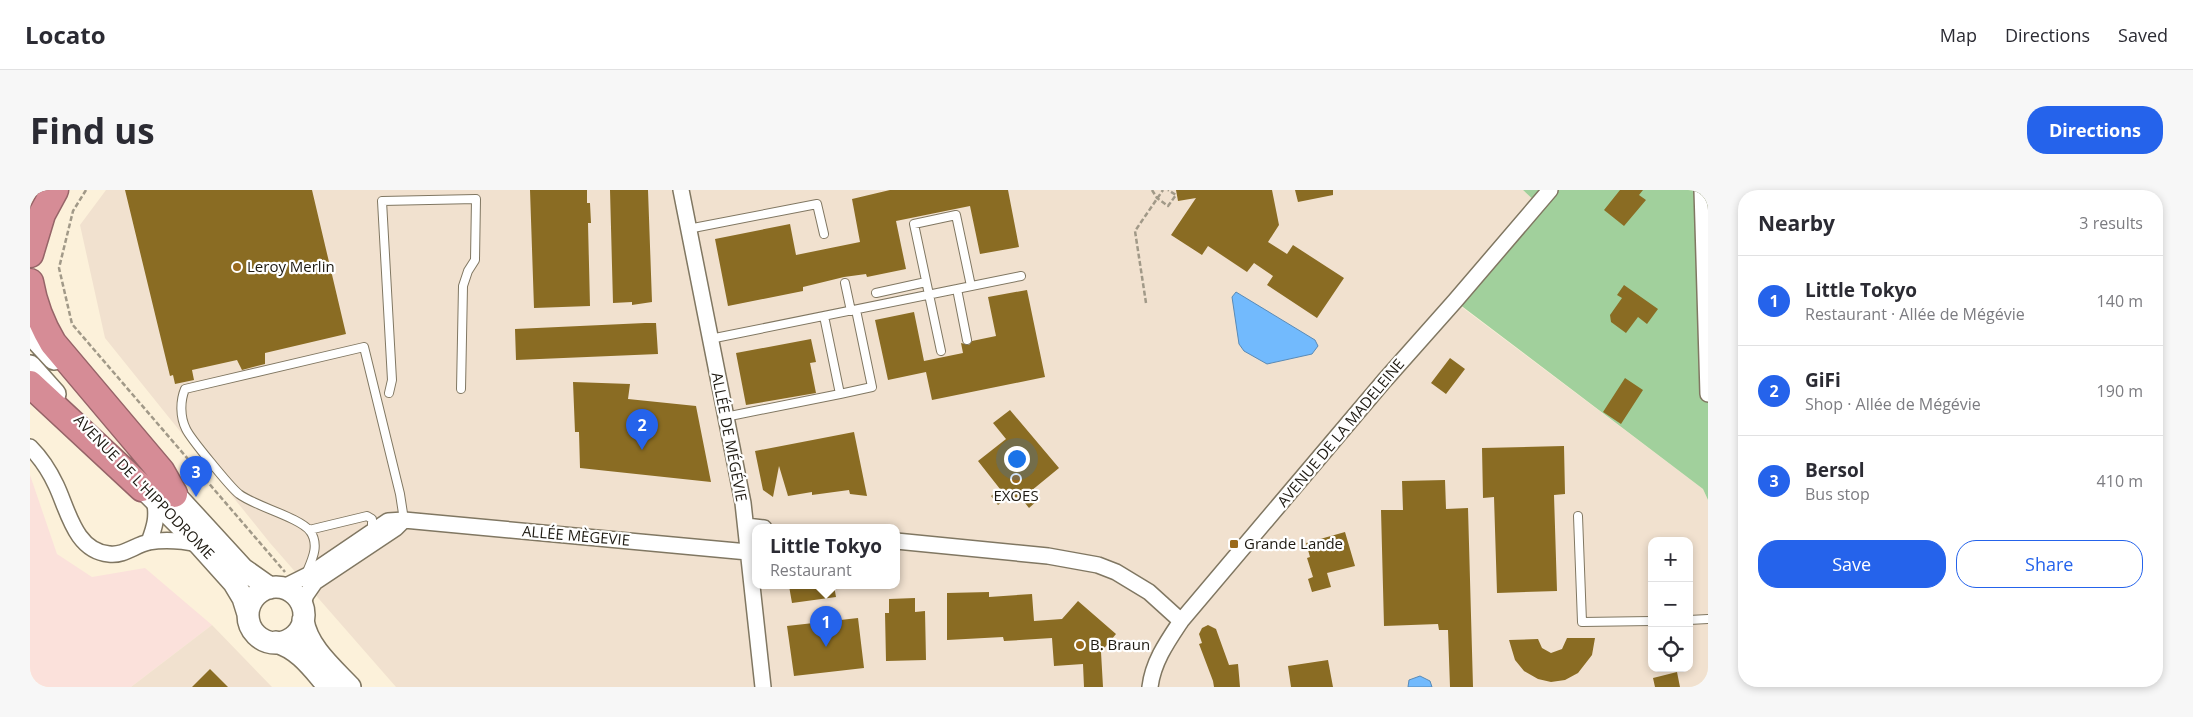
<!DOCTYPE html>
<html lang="en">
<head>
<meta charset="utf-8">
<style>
  :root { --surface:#fff; --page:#f7f7f7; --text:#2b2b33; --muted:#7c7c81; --line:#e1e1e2; --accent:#2563eb }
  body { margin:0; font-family:"Open Sans",sans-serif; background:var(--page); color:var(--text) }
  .controls { position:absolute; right:15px; bottom:15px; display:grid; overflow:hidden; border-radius:10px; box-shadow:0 2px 8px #0003 }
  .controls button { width:45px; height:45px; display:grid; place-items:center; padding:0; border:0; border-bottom:1px solid var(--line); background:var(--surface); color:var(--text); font:25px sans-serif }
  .you { position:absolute; left:986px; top:268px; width:18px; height:18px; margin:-12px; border:4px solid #fff; border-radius:50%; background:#1a73e8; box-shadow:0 0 0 8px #1a73e833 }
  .badge { display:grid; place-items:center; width:32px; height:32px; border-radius:50%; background:var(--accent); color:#fff; font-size:16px; font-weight:700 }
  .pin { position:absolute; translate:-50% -41px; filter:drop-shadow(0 1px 2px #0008) }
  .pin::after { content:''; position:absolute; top:26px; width:18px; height:15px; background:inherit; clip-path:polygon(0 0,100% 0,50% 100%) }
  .popup { position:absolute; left:722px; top:334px; width:148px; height:65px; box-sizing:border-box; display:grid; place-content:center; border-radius:10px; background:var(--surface); filter:drop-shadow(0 1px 4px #0005); font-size:16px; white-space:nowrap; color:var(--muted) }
  .popup b { font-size:19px; color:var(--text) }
  .popup::after { content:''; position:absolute; left:50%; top:100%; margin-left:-10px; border:10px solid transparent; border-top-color:var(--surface) }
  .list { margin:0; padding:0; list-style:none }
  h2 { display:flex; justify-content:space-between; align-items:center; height:65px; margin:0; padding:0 20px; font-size:21px }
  h2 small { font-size:16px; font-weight:400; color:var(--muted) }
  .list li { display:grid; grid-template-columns:32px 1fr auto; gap:15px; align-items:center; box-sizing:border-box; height:90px; padding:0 20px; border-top:1px solid var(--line) }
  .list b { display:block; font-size:19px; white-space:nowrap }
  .list p { margin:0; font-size:16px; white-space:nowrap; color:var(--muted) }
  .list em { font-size:16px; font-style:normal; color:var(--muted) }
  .actions { display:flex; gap:10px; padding:15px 20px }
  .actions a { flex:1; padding:11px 0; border:1px solid var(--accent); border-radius:20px; text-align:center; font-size:18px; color:var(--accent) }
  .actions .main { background:var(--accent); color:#fff }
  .icon { flex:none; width:28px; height:28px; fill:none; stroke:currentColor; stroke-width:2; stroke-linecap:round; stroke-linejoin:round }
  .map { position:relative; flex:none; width:1678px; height:497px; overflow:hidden; border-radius:20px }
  header { display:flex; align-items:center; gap:30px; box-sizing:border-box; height:70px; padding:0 25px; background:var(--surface); border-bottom:1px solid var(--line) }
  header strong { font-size:24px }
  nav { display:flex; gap:28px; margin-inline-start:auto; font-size:18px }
  .intro { display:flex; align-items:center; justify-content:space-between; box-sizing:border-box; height:120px; padding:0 30px }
  h1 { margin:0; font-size:35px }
  .button { padding:12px 22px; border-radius:20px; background:var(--accent); color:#fff; font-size:18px; font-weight:700 }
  main { display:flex; gap:30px; padding:0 30px }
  aside { flex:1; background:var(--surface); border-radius:20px; box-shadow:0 2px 8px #0003 }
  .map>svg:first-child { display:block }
</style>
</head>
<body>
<header>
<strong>Locato</strong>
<nav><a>Map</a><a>Directions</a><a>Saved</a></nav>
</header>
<div class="intro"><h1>Find us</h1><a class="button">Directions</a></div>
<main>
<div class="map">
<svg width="1678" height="497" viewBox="0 0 1678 497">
  <rect width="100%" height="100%" fill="#fcf1da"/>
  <path fill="#fbe1db" d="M0,285L27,364L62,387L115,378L182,435L101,497H0Z"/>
  <path fill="#f1e1cf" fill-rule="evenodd" d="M76,0H1493L1508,14L1425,112L1673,299L1678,310V497H366L240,353L75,148L50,35ZM726,338H866V396H726ZM1622,351H1659V478H1622Z
    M182,435L242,497H101Z"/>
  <path fill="#a1d09c" d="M1493,0H1678V310L1673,299L1425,111L1508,14Z"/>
  <path fill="#72bafd" stroke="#598ab6" d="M1206,102L1285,150L1288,156L1282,164L1237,174L1214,161L1209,154L1202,107Z
    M1390,486L1400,491L1402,497H1378L1379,490Z"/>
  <path fill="#8a6c23" d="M95,0H282L316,144L235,163V174L212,180L207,170L162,180L164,190L145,194L143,185L140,186Z
    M500,0H557V13H560L561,33H558L560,116L504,118Z
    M580,0H618L622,112L602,115V112L583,113Z
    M860,0H978L989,57L950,64L940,16L866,31L876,79L837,87L836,84L814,87L773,97V101L698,116L685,49L760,34L766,65L830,52L822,9Z
    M1146,0H1242L1249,35L1238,52L1257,64L1263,55L1314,88L1287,128L1237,95L1243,86L1224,73L1217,82L1178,56L1172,65L1141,45L1166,8L1148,11Z
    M1265,0H1303V5L1268,12Z
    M1590,0H1613L1609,5L1616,10L1594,36L1574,20Z
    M1594,95L1628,119L1617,134L1608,127L1596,143L1581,132L1580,125L1592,108L1587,105Z
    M997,100L1015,187L902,210L896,182L858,190L845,130L884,122L894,171L933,163L931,153L939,155L942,151L966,146L958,107Z
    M615,133H626L628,164L486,170L485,139Z
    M781,149L786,172L780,173L786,203L716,215L706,163Z
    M1420,168L1435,179L1416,204L1401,193Z
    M1595,188L1613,200L1591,234L1573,222Z
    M543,192L600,194L598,209L666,216L681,292L550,278L549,242H545Z
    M980,220L1029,278L1001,301L1008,310L999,318L991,308L978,307L968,315L961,306L970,299L948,271L976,249L963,233Z
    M824,242L837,306L820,304L819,300L782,305V302L758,306L749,276L743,307L733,300L725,261Z
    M1534,256L1535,304L1524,305L1527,401L1467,403L1464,307L1453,308L1452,258Z
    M1415,290L1416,319L1438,318L1443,497H1420L1418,440H1409L1408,434L1354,436L1351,320H1373L1372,291Z
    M1315,342L1325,376L1297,383L1301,397L1282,402L1278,389L1283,387L1277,368L1280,367L1276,353Z
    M759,396H804L806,407L762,413Z
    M959,402V407L1002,404L1004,431L1032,429L1048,411L1086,444L1071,462L1073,497H1054L1053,474L1024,476L1022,448L974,451L973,447L917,450V403Z
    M885,408V422L895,421L896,470L856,471L855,423H859V409Z
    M828,428L834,478L764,486L757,436Z
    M1178,435L1186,439L1199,475L1208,474L1210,497H1184L1183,491L1169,454L1172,453L1169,444L1172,438Z
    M1537,448H1565L1562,465L1548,483L1535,490L1521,492L1508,489L1494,481L1485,470L1479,450L1508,449L1512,458L1521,463L1532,459Z
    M1298,470L1303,497H1261L1258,476Z
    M180,479L198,497H162Z
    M1647,482L1650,497H1625L1623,488Z"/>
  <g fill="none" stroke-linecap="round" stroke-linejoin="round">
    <defs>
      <path id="service" d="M658,39L787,14L794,44
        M815,93L821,121
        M927,99L937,150
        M846,103L896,92
        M680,149L991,86
        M911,161L884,34L926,25L941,96
        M359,203L362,190L352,11L446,9L445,70L438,81L433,96L431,199
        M810,204L842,197L826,120
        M695,227L810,204L794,126
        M1548,326L1552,432L1622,431
        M279,340L337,326L342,329V340
        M276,384C282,370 290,355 280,341C269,327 224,316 209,304C201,298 160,248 156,239C150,227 150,211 155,199L334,157L370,304L374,330
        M1659,430L1678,429"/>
      <path id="minor" d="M651,0L713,313L733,497
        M1672,0L1678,204
        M0,257C11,268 19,280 26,295C38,320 45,361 79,364C94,366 105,355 119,352C135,349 154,351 169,354
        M716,336L734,338
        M866,351L1018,366L1068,375L1086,382L1119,402L1151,431
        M119,352C125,336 128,326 124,309
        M252,398L280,384L358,331L374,330L718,362
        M272,415L276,405L285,392L366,338L374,330
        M1120,497C1123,472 1137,452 1151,431L1354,191L1425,111L1520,0"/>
      <path id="secondary" d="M0,143L24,169
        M0,176L25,204
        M102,287L169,354L204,393L213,408L218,424
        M134,293L213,379L240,398
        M218 425a28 28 0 1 1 56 0a28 28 0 1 1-56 0Z
        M273,430C277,457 302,478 320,497
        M246,452C270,459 283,479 299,497"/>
      <path id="motorway" d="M0,64L12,24L25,0
        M0,92C4,115 11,133 23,153L131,281L144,304
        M0,194L112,298"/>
    </defs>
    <use href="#service" stroke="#807762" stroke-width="10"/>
    <use href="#minor" stroke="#807762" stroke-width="18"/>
    <use href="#secondary" stroke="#807762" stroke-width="24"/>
    <use href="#motorway" stroke="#966468" stroke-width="29"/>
    <path stroke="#a19988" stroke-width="2.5" stroke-dasharray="5 2.5" stroke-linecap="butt" d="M56,0L43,21L29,78L42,134L255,382
      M1122,0L1127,8L1138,16L1146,5L1138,0
      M1116,113L1105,41L1133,0"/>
    <use href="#service" stroke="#fff" stroke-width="8"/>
    <use href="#minor" stroke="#fff" stroke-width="15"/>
    <use href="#secondary" stroke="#fff" stroke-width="21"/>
    <use href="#motorway" stroke="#d68c96" stroke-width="26"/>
  </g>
  <g fill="#9a6a1c" stroke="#fff" stroke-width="2">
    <circle cx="207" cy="77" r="5"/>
    <circle cx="986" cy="289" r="5"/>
    <rect x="1199" y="349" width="10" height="10" rx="2.5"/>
    <circle cx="1050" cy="455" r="5"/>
  </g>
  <g text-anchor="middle" stroke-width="4.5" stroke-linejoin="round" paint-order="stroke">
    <g font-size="15" fill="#1e1a12" stroke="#fff" text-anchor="start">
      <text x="217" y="82">Leroy Merlin</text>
      <text x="986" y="311" text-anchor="middle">EXOES</text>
      <text x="1214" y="359">Grande Lande</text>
      <text x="1060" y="460">B. Braun</text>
    </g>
    <g font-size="15" fill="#1e1a12" stroke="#fff">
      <text transform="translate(1311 243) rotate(-50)" y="5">AVENUE DE LA MADELEINE</text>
      <text transform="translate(699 247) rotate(79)" y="5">ALLÉE DE MÉGÉVIE</text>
      <text transform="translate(114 297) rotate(46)" y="5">AVENUE DE L'HIPPODROME</text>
      <text transform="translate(546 346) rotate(5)" y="5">ALLÉE MÈGEVIE</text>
    </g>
  </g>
</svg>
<div class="controls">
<button>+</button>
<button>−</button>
<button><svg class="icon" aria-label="locate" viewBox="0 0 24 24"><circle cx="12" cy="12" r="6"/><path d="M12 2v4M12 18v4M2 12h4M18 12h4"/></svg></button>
</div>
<div class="you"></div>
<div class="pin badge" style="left:796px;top:457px">1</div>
<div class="popup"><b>Little Tokyo</b>Restaurant</div>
<div class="pin badge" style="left:612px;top:260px">2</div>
<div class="pin badge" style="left:166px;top:307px">3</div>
</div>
<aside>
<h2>Nearby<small>3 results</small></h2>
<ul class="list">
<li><span class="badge">1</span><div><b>Little Tokyo</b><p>Restaurant · Allée de Mégévie</p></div><em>140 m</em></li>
<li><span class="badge">2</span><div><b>GiFi</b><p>Shop · Allée de Mégévie</p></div><em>190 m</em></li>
<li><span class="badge">3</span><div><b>Bersol</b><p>Bus stop</p></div><em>410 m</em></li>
</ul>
<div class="actions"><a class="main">Save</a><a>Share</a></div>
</aside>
</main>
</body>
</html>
